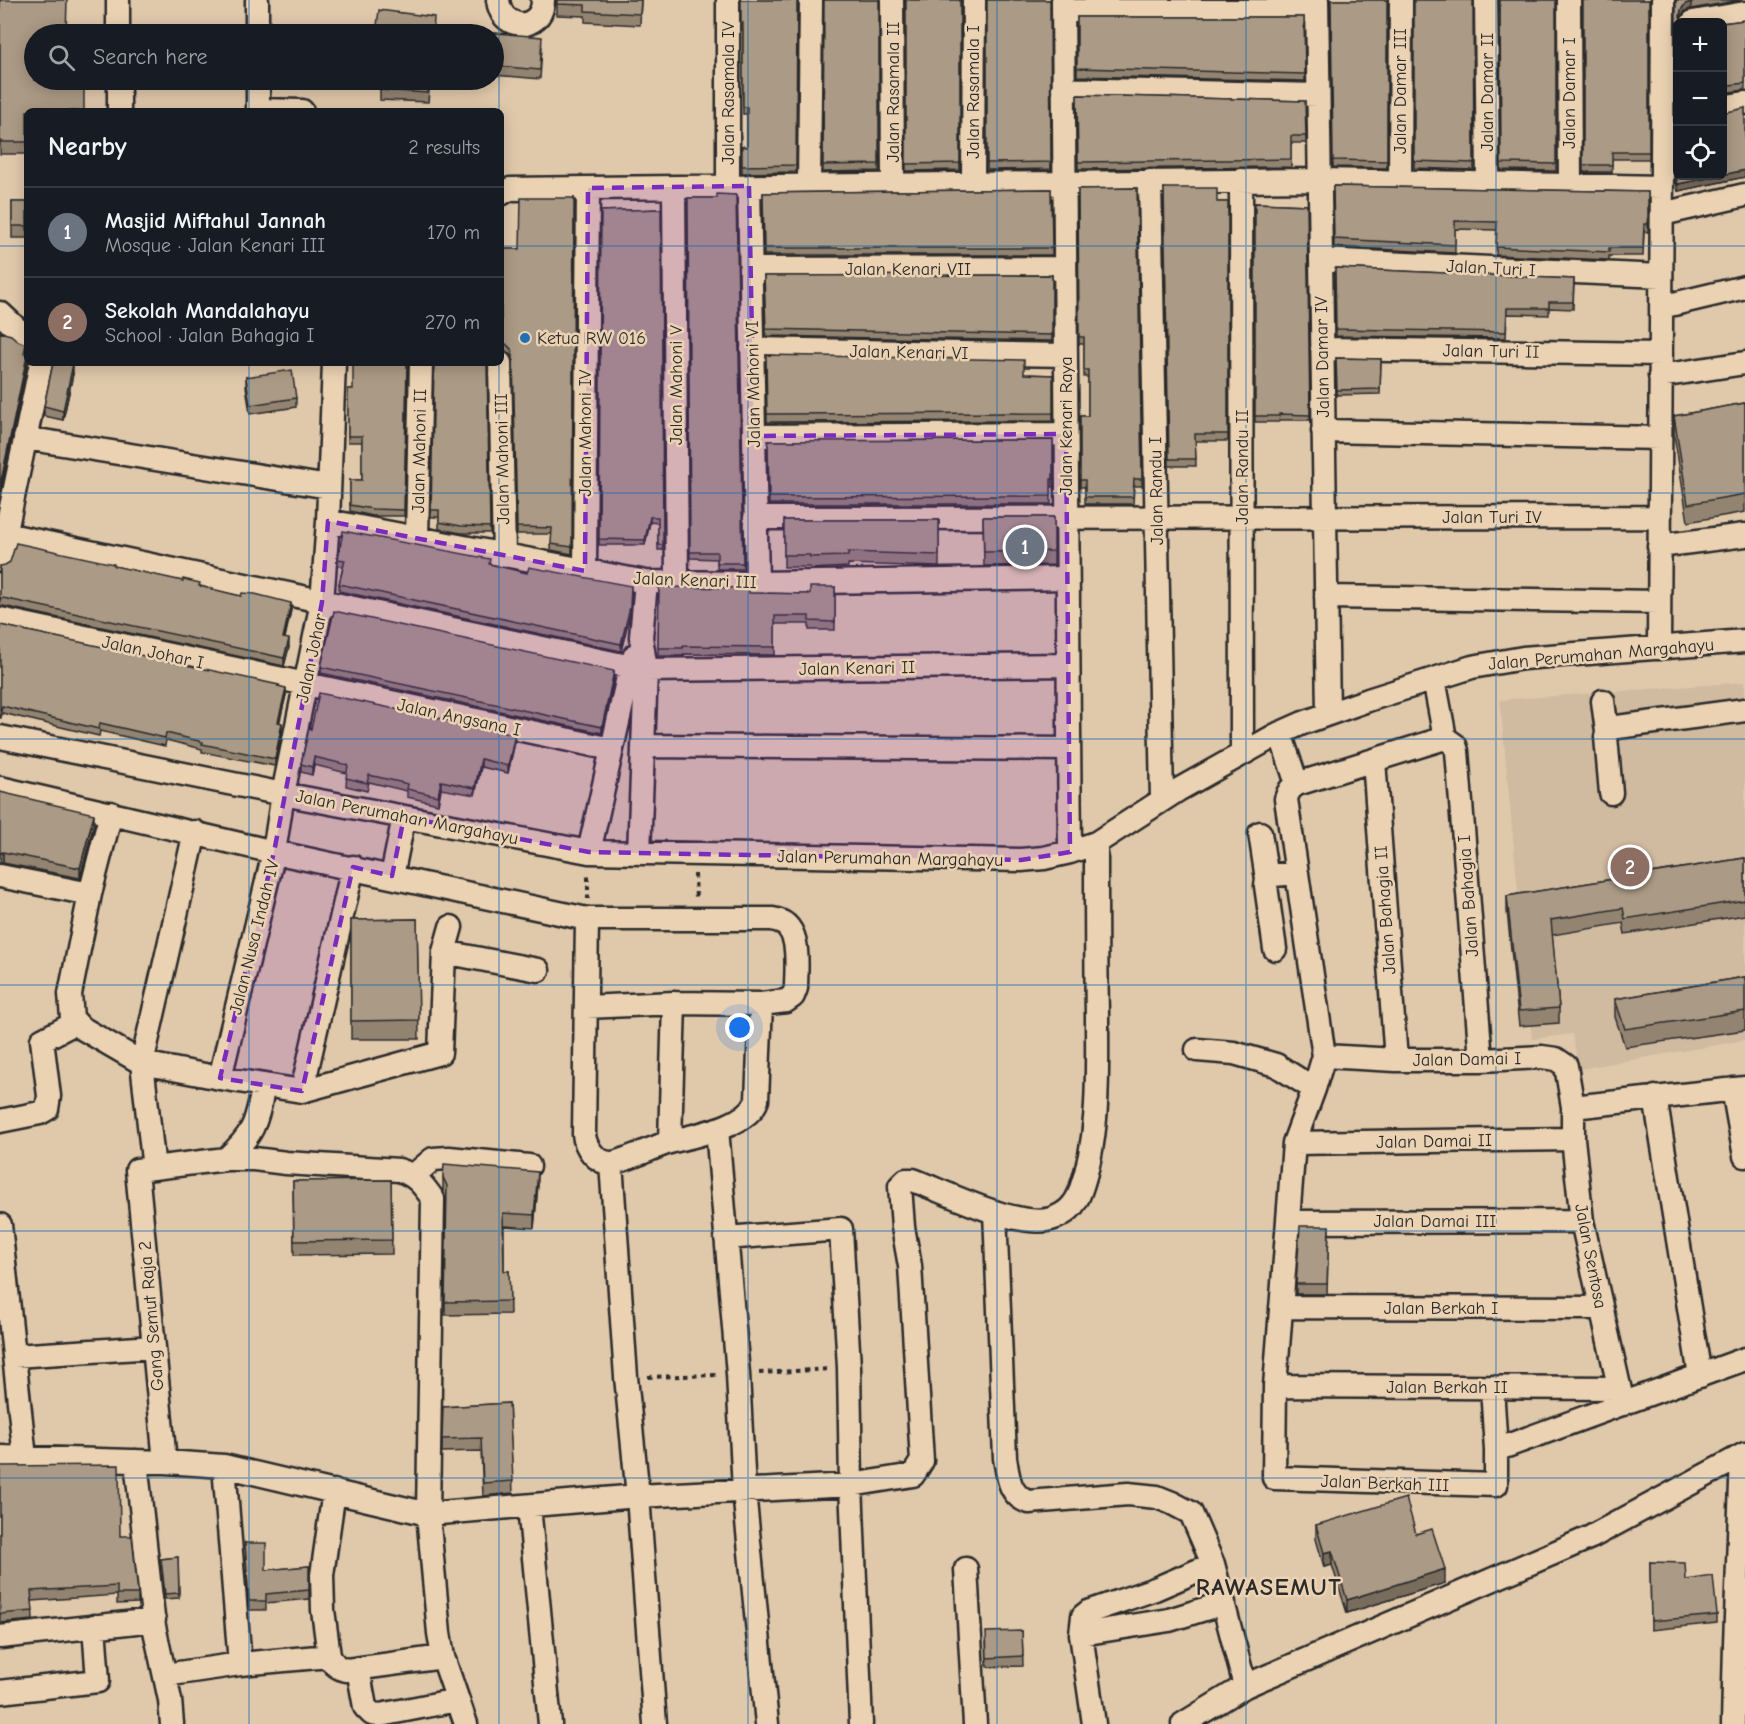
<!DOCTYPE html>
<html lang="en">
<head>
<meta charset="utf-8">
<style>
  :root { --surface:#171b24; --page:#242831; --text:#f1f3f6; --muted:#9ea1a6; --line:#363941; --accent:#1a73e8 }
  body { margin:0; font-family:"Comic Neue",sans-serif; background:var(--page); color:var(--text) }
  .controls { position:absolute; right:18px; top:18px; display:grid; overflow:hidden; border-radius:9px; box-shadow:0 3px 15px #0003 }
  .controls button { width:54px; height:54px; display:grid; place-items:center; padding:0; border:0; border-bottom:2px solid var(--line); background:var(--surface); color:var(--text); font:30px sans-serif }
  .you { position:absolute; left:740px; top:1028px; width:21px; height:21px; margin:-15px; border:4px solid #fff; border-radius:50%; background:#1a73e8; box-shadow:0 0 0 9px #1a73e833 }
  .badge { display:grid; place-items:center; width:39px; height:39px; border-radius:50%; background:var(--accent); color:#fff; font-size:20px; font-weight:700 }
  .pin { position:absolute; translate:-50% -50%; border:3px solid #fff; box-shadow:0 2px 6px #0006 }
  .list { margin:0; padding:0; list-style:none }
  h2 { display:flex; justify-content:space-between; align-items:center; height:78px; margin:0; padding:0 24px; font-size:26px }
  h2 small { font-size:20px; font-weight:400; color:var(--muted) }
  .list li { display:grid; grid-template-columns:39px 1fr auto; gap:18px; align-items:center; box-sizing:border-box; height:90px; padding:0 24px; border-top:2px solid var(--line) }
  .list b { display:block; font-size:22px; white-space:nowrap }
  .list p { margin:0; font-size:20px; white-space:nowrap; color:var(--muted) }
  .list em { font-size:20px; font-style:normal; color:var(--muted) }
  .icon { flex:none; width:33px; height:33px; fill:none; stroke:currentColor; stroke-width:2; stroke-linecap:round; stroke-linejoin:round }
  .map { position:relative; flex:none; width:1745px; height:1724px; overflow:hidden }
  .search { position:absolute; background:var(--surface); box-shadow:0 3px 15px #0003; left:24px; top:24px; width:480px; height:66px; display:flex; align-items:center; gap:15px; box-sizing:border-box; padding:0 21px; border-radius:33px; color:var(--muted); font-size:22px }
  .panel { position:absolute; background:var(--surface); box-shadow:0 3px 15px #0003; left:24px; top:108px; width:480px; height:258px; border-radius:9px }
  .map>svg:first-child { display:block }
</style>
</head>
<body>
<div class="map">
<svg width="1745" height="1724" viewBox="0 0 1745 1724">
  <rect width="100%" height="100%" fill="#e0c8ab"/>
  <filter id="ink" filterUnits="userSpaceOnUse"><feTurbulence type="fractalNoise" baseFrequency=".0167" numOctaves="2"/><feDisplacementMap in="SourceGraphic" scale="12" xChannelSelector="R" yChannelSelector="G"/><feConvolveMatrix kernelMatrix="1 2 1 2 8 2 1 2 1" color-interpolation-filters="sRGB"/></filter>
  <g filter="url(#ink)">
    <path fill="#d0baa0" d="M1745,682V1040L1579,1069L1572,1034L1532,1039L1500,700Z"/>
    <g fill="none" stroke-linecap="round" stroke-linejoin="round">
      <defs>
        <path id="minor" d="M118,0V34
          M257,0V34
          M498,0C500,15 508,23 523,25C536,21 543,14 543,0
          M728,0V186
          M892,0L893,184
          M1063,0L1070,852
          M1317,0L1328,713
          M1486,0L1488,183
          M1569,0L1570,185
          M1063,11H1317
          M1693,22L1745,13
          M119,80V111
          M258,80V111
          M1063,89L1318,95
          M1722,107L1745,103
          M258,110L302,111
          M1241,180L1242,754
          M1150,181L1162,800
          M1400,181L1401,0
          M973,183L974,0
          M809,185L811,0
          M749,186L757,583
          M674,188L677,582
          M501,194L510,189L588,188L1320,180L1662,187
          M1662,214L1745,195
          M1321,260L1661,276
          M750,269L1065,268
          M1661,307L1745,287
          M0,313L27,338
          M752,349L1066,355
          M1322,349L1661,354
          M500,363L504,556
          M1660,376L1745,363
          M1323,431L1660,438
          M754,436L1066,434
          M25,438L329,487
          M755,518L1660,517
          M328,521L646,582L757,583L1067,578
          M5,534L646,670L1068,665
          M417,538L421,363
          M1659,546L1745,535
          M0,560L41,363
          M585,571L588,188
          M1326,597L1659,602
          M0,619L612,749
          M1659,648L1663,0
          M1434,679L1445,738
          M1603,701L1607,732
          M1280,733L1297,784
          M0,737L283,794L589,852L1021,860L1044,858L1070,852L1096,843L1178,790L1276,735L1303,723L1368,700L1472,667L1523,658L1745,641
          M1445,738L1297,784C1290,788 1288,792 1286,799L1324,1056L1314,1089L1294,1143L1275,1386L1274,1478L1496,1485V1450
          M1445,738L1455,745L1457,751L1481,1060
          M643,746L1069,749
          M1374,760L1396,1060
          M0,788L274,852L587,919H772C803,923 796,964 796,988L793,996L786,1001L761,1004L674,1003L586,1007
          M1611,793L1606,737L1610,728L1745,710
          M111,813L90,894L70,994L72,1018L80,1027L142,1063L220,1078L302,1091L353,867
          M1260,833L1267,879
          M589,852L630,668L635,655
          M639,853L646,670L641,637L646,582
          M0,876L90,894
          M392,876L404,817
          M587,919L584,1134C585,1147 596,1163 611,1163C620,1163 659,1145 670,1142
          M1275,949L1266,886L1267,879L1274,875L1297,873
          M444,952L538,970
          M674,1003L670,1142C694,1135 748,1127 757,1100L761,1004
          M1197,1050L1234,1053L1276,1065L1314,1089
          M1324,1056L1396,1060H1481L1542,1057L1556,1059L1566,1066L1573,1107V1139L1582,1221L1623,1404
          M220,1078L274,852L283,794L322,602L328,521L334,363
          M1733,1089L1745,1156
          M302,1091L440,1053L444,952L451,927
          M1655,1097L1700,1376
          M1573,1107L1745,1088
          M0,1121L40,1113L47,1109L49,1096L42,1040L75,1023
          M717,1129L738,1374L744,1491L767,1724
          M1294,1143L1573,1139
          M226,1159C255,1133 256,1123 264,1085
          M153,1160L142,1063L195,832
          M611,1163L626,1377L638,1496L655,1724
          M414,1175L433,1159L449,1158L529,1166
          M995,1212L1005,1458C1008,1476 1009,1496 1029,1502L1128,1494L1157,1497L1172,1503L1191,1513L1213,1564L1245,1686
          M1288,1222L1582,1221
          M0,1225L25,1458
          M726,1238L841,1229L849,1367L851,1485L861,1724
          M1281,1307L1601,1308
          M14,1356L154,1347
          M1275,1386L1619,1388
          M1492,1387L1496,1450L1745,1359
          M0,1457L165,1462L224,1466L428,1514L638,1496L851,1485L913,1475L922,1461L910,1266L903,1227L900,1186L906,1180H913C945,1192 1019,1229 1051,1219C1065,1215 1075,1206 1080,1192C1100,1137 1097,1074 1097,1016C1096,958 1096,901 1096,843
          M136,1461L154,1626L170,1700L172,1724
          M165,1462L137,1170L226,1159H254L286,1163L399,1170C416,1175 423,1185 433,1199L428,1514L439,1633L443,1657L466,1724
          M224,1466L240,1664
          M334,1491L322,1575L323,1610L329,1656C333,1664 338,1669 347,1670L443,1657
          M529,1506L550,1724
          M966,1569L975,1724
          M1081,1634L1169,1620L1224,1603
          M0,1637L154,1620
          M1735,1644L1742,1456
          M358,1669L365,1707L372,1714L380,1715L457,1700
          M165,1675L240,1664L329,1656
          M0,1692L98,1681L94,1626
          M1094,1724L1081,1634L1083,1616L1088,1612L1155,1589L1213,1564
          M1183,1724L1245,1686L1591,1537L1745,1454
          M1733,1724L1735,1644L1745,1645"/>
      </defs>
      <use href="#minor" stroke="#2b2b2b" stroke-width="27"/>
      <path stroke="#2b2b2b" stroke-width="4" stroke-dasharray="4.5 4.5" stroke-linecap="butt" d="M695,874L696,899
        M588,899V874
        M759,1373L829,1369
        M648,1377L718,1375"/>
      <use href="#minor" stroke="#ebd2b3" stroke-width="22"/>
    </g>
    <path fill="#938472" stroke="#2b2b2b" stroke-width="1.5" d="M0,0L34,34L27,111V154H0Z
      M557,0H641L640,25L585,22V16L557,15Z
      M741,0H798L796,172L742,173V146L747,147V114H743V30H741Z
      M824,0H879V171L823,172Z
      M906,0H960V170L906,171Z
      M987,0H1050L1051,169L987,170Z
      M1330,0H1388L1387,168L1333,167Z
      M1414,0H1473L1474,170L1414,168Z
      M1500,0H1556V171L1501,170Z
      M1582,0H1650L1649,159H1612V172H1583Z
      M1676,0H1741L1691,9L1685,11L1681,17L1677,176L1745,108V177L1678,191L1675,178Z
      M1077,17H1304L1305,81L1077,76Z
      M1745,20V90L1722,93V23Z
      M494,34L542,47L540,79L494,75Z
      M380,80H430L428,102L380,100Z
      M1077,95L1305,101L1306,143H1291V167L1078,169Z
      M1333,186L1648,192V232H1644L1643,256H1609V260L1496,255L1497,230L1455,229V253L1334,247Z
      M1137,188L1142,486H1134L1133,504H1085V487H1080V416H1088V377H1084V344H1079L1078,189Z
      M1164,188L1217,202H1228V441H1195L1196,466H1169Z
      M1051,189L1052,255H764L763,193Z
      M736,195L743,569H717V559L690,558L688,198H717Z
      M574,198L572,554L551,550L552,534H517L513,363L511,356L506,351L501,350V249H520Z
      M12,202H27V238H12Z
      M1255,203L1307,205L1310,420H1279V422H1255Z
      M661,209L663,550H658V523L650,522L645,545H599L601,211Z
      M1335,268L1574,279L1573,309L1549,308V315L1507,314L1506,338L1336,336Z
      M1052,275V341L766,336L764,276Z
      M766,355L1024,374L1053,375V421L767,422Z
      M1336,358L1381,359L1380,394L1337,395Z
      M408,363L404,516H373L350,511V480H362V442H348V389H353Z
      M434,363H487L490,533H461L439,529V517H431Z
      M73,374L63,420L44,416V406Z
      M246,377L296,398V407L250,414L246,386Z
      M1745,403V512L1688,522L1674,434V416Z
      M1053,440V487H1051V504H769L768,441Z
      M983,517H1054V565L984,566Z
      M784,520H939V567L848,564V567L810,569V567H784Z
      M338,559L527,573L631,593L630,614L621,651L339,591V584L343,567L338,566Z
      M0,566H114L200,586L291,610L285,638L289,647L284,666L3,606H0Z
      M659,587L749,593L810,594L835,587V630H809V624H775V655L683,654V656H658Z
      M0,625L279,686L286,695L279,722L282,730L275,766L202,752V749L166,740L165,746L100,731L99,736L2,713L1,718H0Z
      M321,667L614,677L602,733L321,673Z
      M309,728L515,742L508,773L481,767L475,795L441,789L438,804L407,797V791L369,782L367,791L346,786L347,773L314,765L312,775L301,772V764Z
      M0,792L94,824L80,878L3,863Z
      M1745,858V915L1625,934L1623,923L1552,935L1559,1008V1023L1519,1026L1507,911V896Z
      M417,919L419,1039H351V920Z
      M1745,977V1030L1625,1047L1615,1017V999Z
      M443,1177L538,1184L534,1228L504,1226V1271H509L510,1314L445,1315L446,1199L443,1190Z
      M391,1180L392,1254L294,1255L293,1181Z
      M1329,1226L1327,1294H1296V1284Z
      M509,1403L513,1493L483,1496L481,1451L442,1452L443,1407Z
      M0,1466L120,1536L138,1594V1603L117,1604V1595L32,1601L33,1620L0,1623Z
      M1316,1525L1416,1534L1445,1583L1347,1613L1332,1565L1324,1567L1316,1539Z
      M245,1543L266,1570L309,1566V1599L266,1603V1610H249Z
      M178,1557L179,1598L165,1599L161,1559Z
      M1650,1562L1686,1580L1717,1615V1623L1651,1630Z
      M1022,1631L1023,1666L987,1667L986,1642Z"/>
    <path fill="#786c5d" stroke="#2b2b2b" stroke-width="1.5" d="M1691,2V9L1685,11L1681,17L1680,22L1681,10L1685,4Z
      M1745,170V177L1678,191V184L1718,176H1722V175Z
      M27,357V363L0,494V486Z
      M73,364V374L63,420V411Z
      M650,517V522L645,545V540Z
      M631,586L630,614L621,651V644Z
      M291,603V610L283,645V638Z
      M289,639V647L284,666V658Z
      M614,671V677L602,733V727Z
      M286,688V695L278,729V722Z
      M282,723V730L275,766V759Z
      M515,734V742L508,773V766Z
      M314,757V765L312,775V767Z
      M481,759V767L475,795V788Z
      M441,781V789L438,804V796Z
      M94,814V824L80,878V868Z
      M3,852V863H0V853Z
      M538,1172V1184L534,1228V1215Z
      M1332,1551V1565L1324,1567V1553Z
      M1445,1569V1583L1347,1613V1600Z"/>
    <path fill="#ab9a85" stroke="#2b2b2b" stroke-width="1.5" d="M0,0H67L66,34H34V80H84V111H27V142H0Z
      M557,0H641L640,14L585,11V5L557,4Z
      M741,0H797L796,165L742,166V146L747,147V107H743V23H741Z
      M824,0H879V164L823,165Z
      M906,0H960V163L906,164Z
      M987,0H1050L1051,162L987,163Z
      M1331,0H1387V161L1333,160Z
      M1414,0H1473L1474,163L1414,161Z
      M1500,0H1556V164L1501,163Z
      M1583,0H1649V152H1612V165H1583Z
      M1676,0H1700L1691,2L1685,4L1681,10L1680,17L1682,22H1677V176H1718L1678,184L1675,170Z
      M379,10L434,17L433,34H376Z
      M1077,17H1304L1305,74L1077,68Z
      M1745,20V83L1722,86V23Z
      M485,32L542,37L540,70L494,66V34H484Z
      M380,80H429L428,93L380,90Z
      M1077,95L1305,101L1306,136H1291V159L1078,162Z
      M1745,108V170L1722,175V113Z
      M1333,186L1648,192V224H1644L1643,248H1609V252L1496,247L1497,222L1455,221V245L1334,239Z
      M1137,188L1142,479H1134L1133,497H1085V480H1080V416H1088V370H1084V337H1079L1078,189Z
      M1164,188H1217V202H1228V434H1195L1196,459H1169Z
      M1051,189L1052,248H764L763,193Z
      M717,194L736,195L743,563H717V552H690L688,198H717Z
      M521,198H574L572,547L551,544L552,528L517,527L513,356L511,349L506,344L501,343V249H520Z
      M12,202H27V226H12Z
      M1255,203L1307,205L1310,415L1279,414V416H1255Z
      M661,209L663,545H658V517H650L645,540L599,539L601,211Z
      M1335,268L1574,279L1573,302H1549V308H1507L1506,332L1336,329Z
      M1052,275V335L766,329L764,276Z
      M0,332L11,335L18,341L26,344L24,354L27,356L0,486Z
      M766,355L1024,360V374L1053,375V413L767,414Z
      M1336,358L1381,359L1380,389L1337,390Z
      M53,363H68L73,364L63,411L44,406Z
      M353,363H407L404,510L373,509L350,505V480H362V436H348V389H353Z
      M434,363H487L490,527L461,526L439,522V510H431Z
      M292,370L296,398L250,405L246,377Z
      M1745,403V494L1688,504L1674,416Z
      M1053,440V479H1051V496L769,497L768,441Z
      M983,517H1054V551L984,552Z
      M784,520H939V555L848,552V556L810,557V555H784Z
      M343,531L490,559L489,564L527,573L529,567L631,586L630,607L621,644L339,584L345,560L338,559Z
      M16,543L114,564V566L183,581V579L200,583L199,586L241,596L242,593L255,594L291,603L283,638L289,639L284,658L3,598L0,599V566L5,565L10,562Z
      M659,587L749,588V593L810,594V587H835V622L809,621V616H775V647L683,646V648H658Z
      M334,611L614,671L602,727L321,667Z
      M0,625L279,685L278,686L286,688L278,722L282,723L275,759L202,744L203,742L166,733L165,738L100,723L99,729L2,706L1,711L0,710Z
      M319,693L515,734L508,766L481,759L475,788L441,781L438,796L407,789L408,784L369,775L367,783L346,778L348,765L314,757L312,767L301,764L309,728L311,729Z
      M0,792L94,814L80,868L3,852L0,853Z
      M1745,858V900L1625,919L1623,908L1551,920L1559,1008L1519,1011L1507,896Z
      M417,919L419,1020L351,1021V920Z
      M1745,977V1011L1625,1029L1615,999Z
      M444,1164L538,1172L534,1215L503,1213L504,1271H509L510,1301L445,1302L447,1186L443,1177Z
      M391,1180L392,1240L294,1241L293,1181Z
      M1300,1226H1329L1327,1284H1296Z
      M509,1403L513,1481L483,1483L481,1438L442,1439L443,1407Z
      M119,1465L120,1536H132L138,1594H117V1586L31,1591L33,1611L0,1614V1466Z
      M1406,1498L1416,1534L1432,1529L1445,1569L1347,1600L1332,1551L1324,1553L1316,1525Z
      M245,1543H266V1570L309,1566V1590L266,1594V1601H249Z
      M178,1557L179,1593L165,1594L161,1559Z
      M1650,1562L1685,1563L1686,1580L1713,1576L1717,1615L1651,1621Z
      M1022,1631L1023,1656L987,1658L986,1632Z"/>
  </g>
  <path fill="#7b2cbf" fill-opacity="0.2" stroke="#7b2cbf" stroke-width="4.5" stroke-dasharray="12 8" stroke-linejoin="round" d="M749,186L754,436L1066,434L1070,852L1021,860L589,852L404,817L392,876L353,867L302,1091L220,1078L274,852L322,602L328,521L585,571L588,188Z"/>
  <path fill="none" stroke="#1f6fb2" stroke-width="1.5" stroke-opacity="0.55" d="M249,0V34M499,0V111M748,0V1724M997,0V1724M1246,0V1724M1496,0V1724M249,80V111M0,246H27M501,246H1745M249,363V1724M499,363V1724M0,493H1745M0,739H1745M0,985H1745M0,1231H1745M0,1478H1745"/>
  <circle fill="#1f6fb2" stroke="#ebd2b3" stroke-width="2" cx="525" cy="338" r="6"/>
  <g text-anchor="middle" stroke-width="5" stroke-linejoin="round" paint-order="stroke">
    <g font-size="18" fill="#2b2b2b" stroke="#ebd2b3">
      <text transform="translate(1400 91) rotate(-90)" y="6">Jalan Damar III</text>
      <text transform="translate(893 92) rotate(-90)" y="6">Jalan Rasamala II</text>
      <text transform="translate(973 92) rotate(-90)" y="6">Jalan Rasamala I</text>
      <text transform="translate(1487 92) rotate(-90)" y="6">Jalan Damar II</text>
      <text transform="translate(728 93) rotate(-90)" y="6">Jalan Rasamala IV</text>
      <text transform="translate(1569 93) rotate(-90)" y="6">Jalan Damar I</text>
      <text transform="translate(1491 268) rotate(3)" y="6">Jalan Turi I</text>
      <text x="908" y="275">Jalan Kenari VII</text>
      <text transform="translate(1491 351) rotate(1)" y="6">Jalan Turi II</text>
      <text transform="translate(909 352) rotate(1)" y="6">Jalan Kenari VI</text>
      <text transform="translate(1322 357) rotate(-91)" y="6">Jalan Damar IV</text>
      <text transform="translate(753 384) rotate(-91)" y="6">Jalan Mahoni VI</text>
      <text transform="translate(676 385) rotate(-90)" y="6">Jalan Mahoni V</text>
      <text transform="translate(1066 426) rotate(-90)" y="6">Jalan Kenari Raya</text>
      <text transform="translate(585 433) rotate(-90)" y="6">Jalan Mahoni IV</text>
      <text transform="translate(419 451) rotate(-89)" y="6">Jalan Mahoni II</text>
      <text transform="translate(502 459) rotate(-91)" y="6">Jalan Mahoni III</text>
      <text transform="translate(1242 467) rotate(-90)" y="6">Jalan Randu II</text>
      <text transform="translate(1156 491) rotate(-91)" y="6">Jalan Randu I</text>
      <text x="1492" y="523">Jalan Turi IV</text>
      <text transform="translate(695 580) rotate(2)" y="6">Jalan Kenari III</text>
      <text transform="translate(153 652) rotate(12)" y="6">Jalan Johar I</text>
      <text transform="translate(1601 654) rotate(-5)" y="6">Jalan Perumahan Margahayu</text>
      <text transform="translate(311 658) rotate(-78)" y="6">Jalan Johar</text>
      <text transform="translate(857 668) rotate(-1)" y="6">Jalan Kenari II</text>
      <text transform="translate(459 717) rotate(12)" y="6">Jalan Angsana I</text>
      <text transform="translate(407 817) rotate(11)" y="6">Jalan Perumahan Margahayu</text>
      <text transform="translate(890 858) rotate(1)" y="6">Jalan Perumahan Margahayu</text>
      <text transform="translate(1468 896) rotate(-94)" y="6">Jalan Bahagia I</text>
      <text transform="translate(1385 910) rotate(-94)" y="6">Jalan Bahagia II</text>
      <text transform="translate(254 937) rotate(-76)" y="6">Jalan Nusa Indah IV</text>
      <text transform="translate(1467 1059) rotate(-1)" y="6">Jalan Damai I</text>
      <text transform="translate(1434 1141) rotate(-1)" y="6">Jalan Damai II</text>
      <text x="1435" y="1227">Jalan Damai III</text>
      <text transform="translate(1591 1256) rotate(79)" y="6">Jalan Sentosa</text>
      <text x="1441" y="1314">Jalan Berkah I</text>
      <text transform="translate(151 1316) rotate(-95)" y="6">Gang Semut Raja 2</text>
      <text x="1447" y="1393">Jalan Berkah II</text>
      <text transform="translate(1385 1483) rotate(2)" y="6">Jalan Berkah III</text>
    </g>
    <g font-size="18" fill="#2b2b2b" stroke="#ebd2b3" text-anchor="start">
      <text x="537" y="344">Ketua RW 016</text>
    </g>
    <g font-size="24" font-weight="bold" letter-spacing="1.5" fill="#2b2b2b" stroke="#ebd2b3">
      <text x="1269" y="1595">RAWASEMUT</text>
    </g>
  </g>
</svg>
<div class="controls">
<button>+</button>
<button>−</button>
<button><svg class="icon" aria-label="locate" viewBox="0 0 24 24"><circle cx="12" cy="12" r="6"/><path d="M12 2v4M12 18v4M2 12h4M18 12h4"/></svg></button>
</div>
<div class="you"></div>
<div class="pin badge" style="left:1025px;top:547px;background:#6b7280">1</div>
<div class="pin badge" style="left:1630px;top:867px;background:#8d6e63">2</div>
<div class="search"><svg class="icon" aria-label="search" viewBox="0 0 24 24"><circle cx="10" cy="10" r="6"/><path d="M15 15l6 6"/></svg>Search here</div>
<section class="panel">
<h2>Nearby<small>2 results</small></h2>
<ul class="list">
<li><span class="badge" style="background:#6b7280">1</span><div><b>Masjid Miftahul Jannah</b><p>Mosque · Jalan Kenari III</p></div><em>170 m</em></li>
<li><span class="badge" style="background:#8d6e63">2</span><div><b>Sekolah Mandalahayu</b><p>School · Jalan Bahagia I</p></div><em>270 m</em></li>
</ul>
</section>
</div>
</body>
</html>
